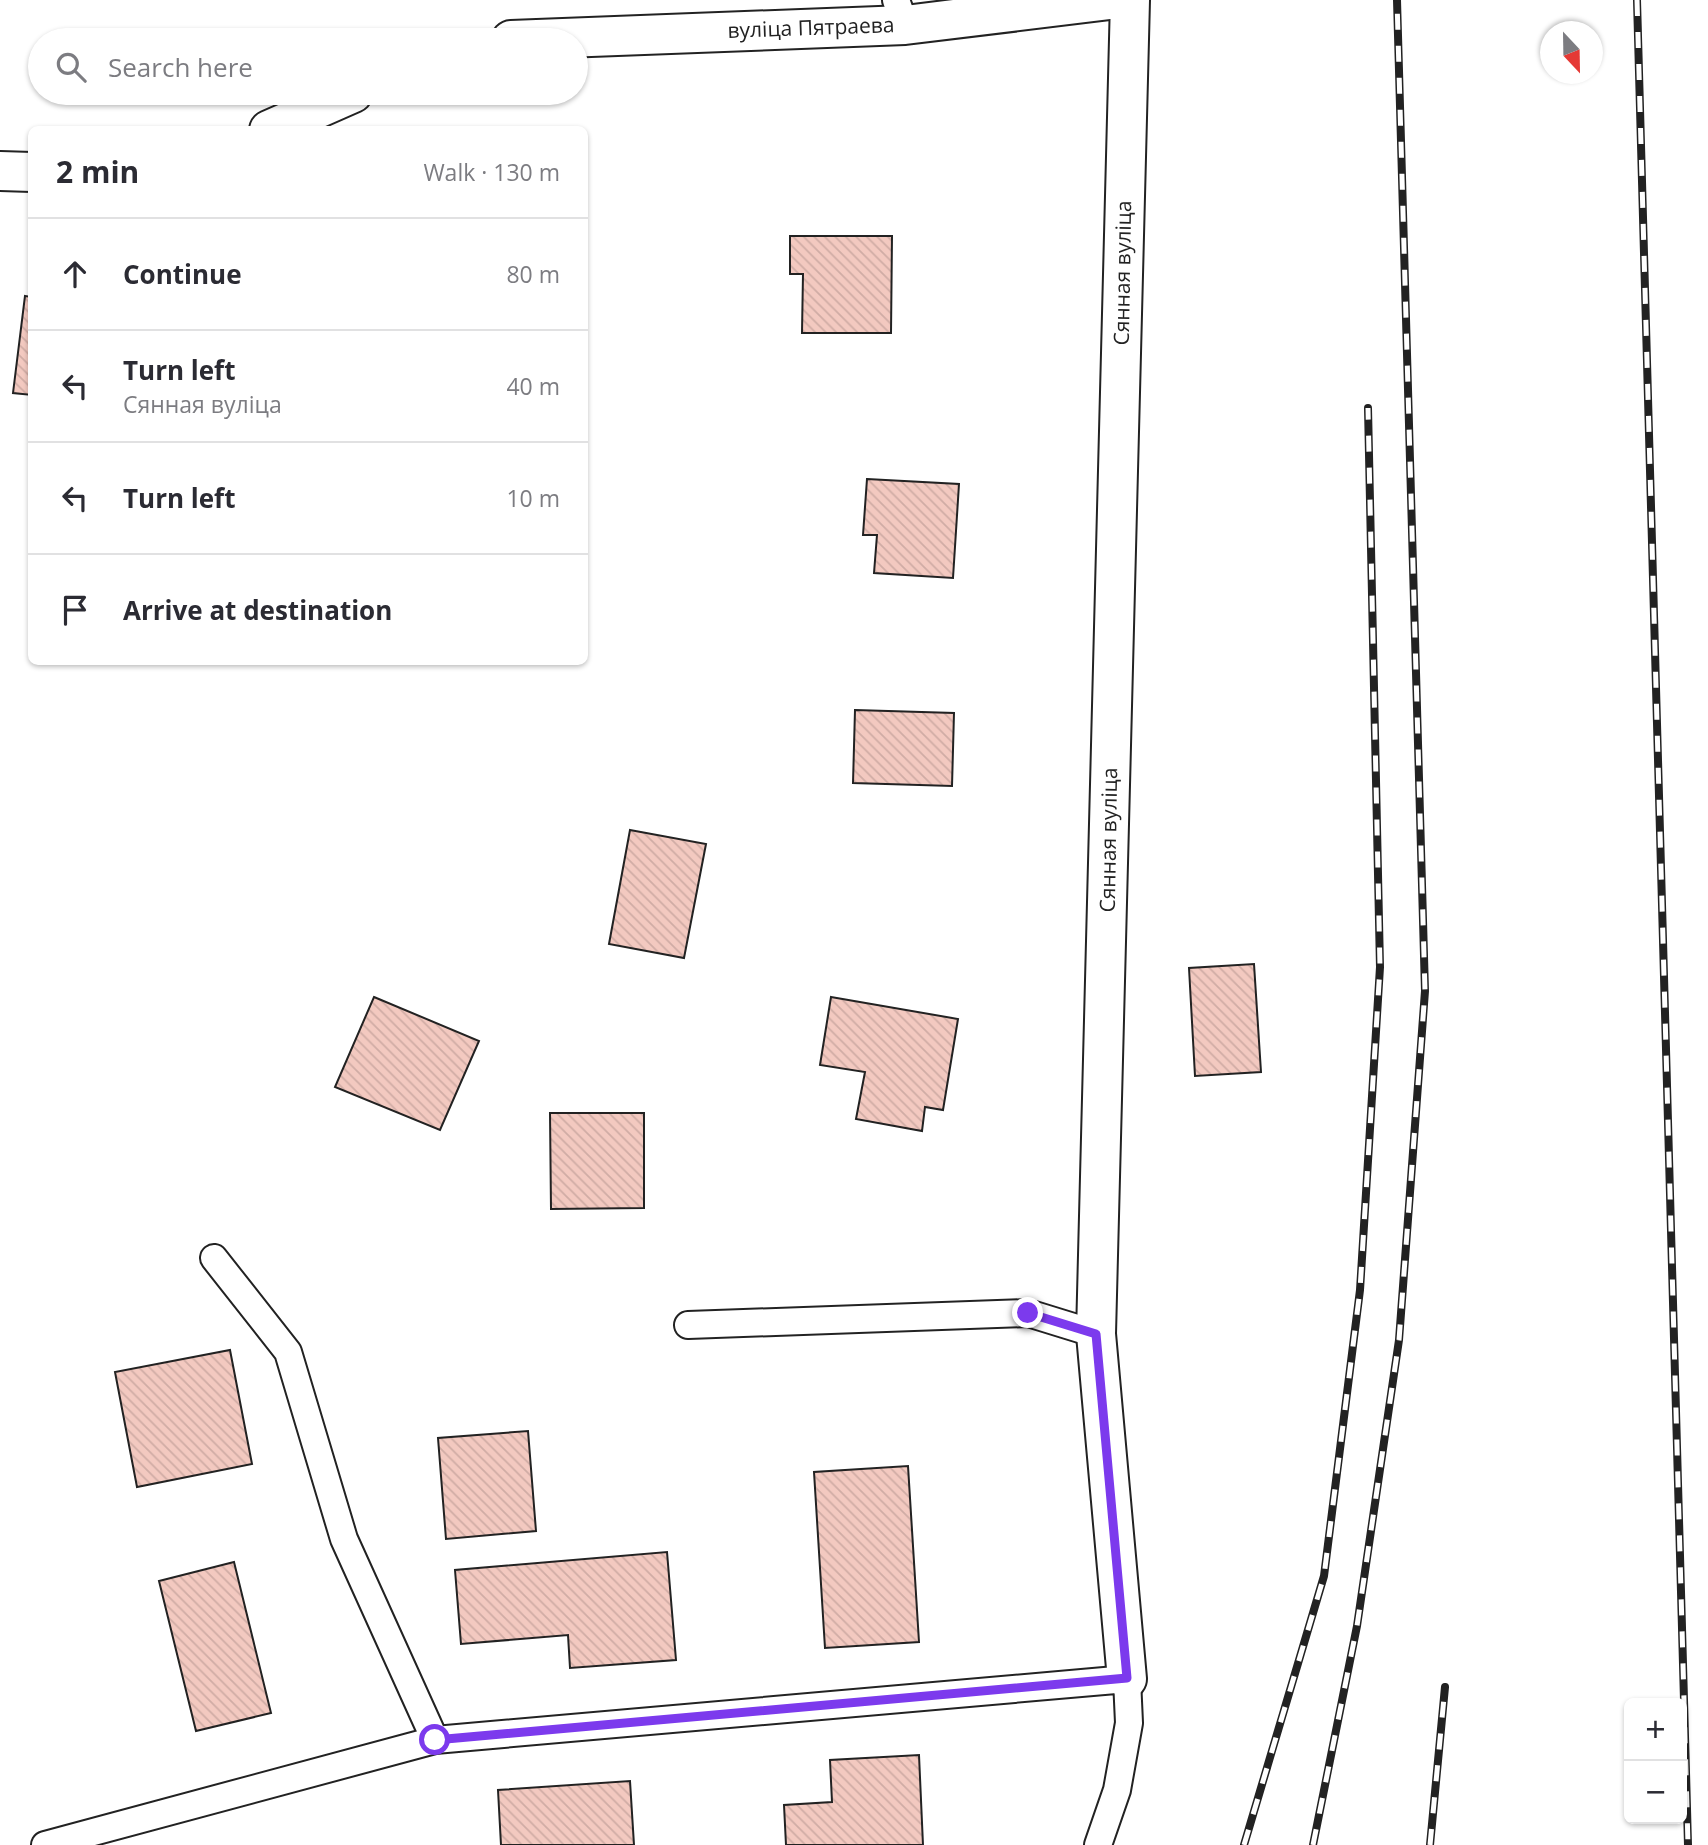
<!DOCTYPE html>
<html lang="en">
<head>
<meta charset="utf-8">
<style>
  :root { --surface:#fff; --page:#f2f2f3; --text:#2b2b33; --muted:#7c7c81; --line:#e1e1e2 }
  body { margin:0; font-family:"Open Sans",sans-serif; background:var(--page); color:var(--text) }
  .controls { position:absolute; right:21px; bottom:21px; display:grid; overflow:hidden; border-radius:10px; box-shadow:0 2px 5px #0004 }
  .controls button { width:63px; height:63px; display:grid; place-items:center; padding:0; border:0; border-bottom:2px solid var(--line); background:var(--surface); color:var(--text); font:35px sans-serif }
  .compass { position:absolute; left:1540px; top:21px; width:63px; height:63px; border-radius:50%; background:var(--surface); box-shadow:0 2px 5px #0004; rotate:158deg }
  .stop { position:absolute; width:21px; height:21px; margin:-16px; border:5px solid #7c3aed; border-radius:50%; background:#fff }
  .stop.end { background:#7c3aed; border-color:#fff; box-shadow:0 2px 7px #0008 }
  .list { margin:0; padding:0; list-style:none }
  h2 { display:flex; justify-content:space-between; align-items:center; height:91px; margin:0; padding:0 28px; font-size:30px }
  h2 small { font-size:23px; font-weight:400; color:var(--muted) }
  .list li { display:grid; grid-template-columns:46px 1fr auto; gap:21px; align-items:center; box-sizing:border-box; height:112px; padding:0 28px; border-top:2px solid var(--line) }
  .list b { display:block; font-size:26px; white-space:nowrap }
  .list p { margin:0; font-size:23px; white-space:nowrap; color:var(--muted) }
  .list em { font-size:23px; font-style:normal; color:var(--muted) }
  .icon { flex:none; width:38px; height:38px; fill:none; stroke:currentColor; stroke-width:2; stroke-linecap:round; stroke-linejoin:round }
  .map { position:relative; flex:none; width:1708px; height:1845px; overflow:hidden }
  .search { position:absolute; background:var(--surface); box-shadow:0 2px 5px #0004; left:28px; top:28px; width:560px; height:77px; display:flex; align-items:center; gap:18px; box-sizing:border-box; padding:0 24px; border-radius:38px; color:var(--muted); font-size:26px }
  .panel { position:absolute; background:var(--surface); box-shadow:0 2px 5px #0004; left:28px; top:126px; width:560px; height:539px; border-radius:10px }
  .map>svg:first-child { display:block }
</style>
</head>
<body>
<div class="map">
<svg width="1708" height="1845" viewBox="0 0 1708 1845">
  <defs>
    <pattern id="building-back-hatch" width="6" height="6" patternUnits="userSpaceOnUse" patternTransform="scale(1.75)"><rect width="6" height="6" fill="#f3c9c0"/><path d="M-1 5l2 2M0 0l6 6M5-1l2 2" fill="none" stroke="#d0aca5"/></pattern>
  </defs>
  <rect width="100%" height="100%" fill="#fff"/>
  <path fill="url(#building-back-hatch)" stroke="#222" stroke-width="2" d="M790,236H892L891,333H802L803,274H790Z
    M25,296L32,297V395L13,393Z
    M867,479L959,484L953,578L874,573L877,535H863Z
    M855,710L954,713L952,786L853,783Z
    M630,830L706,844L684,958L609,944Z
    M1254,964L1261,1072L1195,1076L1189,968Z
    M374,997L479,1041L440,1130L335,1087Z
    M831,997L958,1019L943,1110L925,1107L922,1131L856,1119L865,1072L820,1065Z
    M550,1113H644V1208L551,1209Z
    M230,1350L252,1464L137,1487L115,1372Z
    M528,1431L536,1531L446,1539L438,1438Z
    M908,1466L919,1642L825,1648L814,1472Z
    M667,1552L676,1660L570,1668L568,1635L461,1644L455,1570Z
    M234,1562L271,1713L196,1731L159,1581Z
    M919,1755L923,1845H786L784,1805L832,1802L830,1760Z
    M630,1781L634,1845H501L498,1790Z"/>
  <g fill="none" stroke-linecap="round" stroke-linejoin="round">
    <defs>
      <path id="service" d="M896,0L905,25
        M214,1258L288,1352L344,1539L435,1740
        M688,1325L1028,1313L1096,1334
        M45,1845L435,1740L1127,1679L1129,1723L1117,1790L1098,1845"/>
      <path id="minor" d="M511,40L905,25L1110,0
        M269,130L353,93
        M0,171L32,172
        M1127,1679L1096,1334L1130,0"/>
    </defs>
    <use href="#service" stroke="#222" stroke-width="30"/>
    <use href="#minor" stroke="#222" stroke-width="42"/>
    <use href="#service" stroke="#fff" stroke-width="26"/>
    <use href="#minor" stroke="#fff" stroke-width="38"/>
    <defs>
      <path id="rail" d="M1637,0L1688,1845
        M1244,1845L1324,1576L1360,1290L1380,967L1368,408
        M1313,1845L1357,1626L1399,1340L1425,991L1397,0
        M1430,1845L1445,1687"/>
    </defs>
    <use href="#rail" stroke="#222" stroke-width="8"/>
    <use href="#rail" stroke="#fff" stroke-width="5" stroke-dasharray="16" stroke-linecap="butt"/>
  </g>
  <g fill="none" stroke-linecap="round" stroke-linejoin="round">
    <path stroke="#7c3aed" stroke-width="9" d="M435,1740L1127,1678L1096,1334L1028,1313"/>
  </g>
  <g text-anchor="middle" stroke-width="5" stroke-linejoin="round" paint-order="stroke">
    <g font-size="21" fill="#222" stroke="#fff">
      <text transform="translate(811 28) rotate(-2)" y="7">вуліца Пятраева</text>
      <text transform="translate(1123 273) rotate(-89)" y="7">Сянная вуліца</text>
      <text transform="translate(1109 840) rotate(-89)" y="7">Сянная вуліца</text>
    </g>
  </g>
</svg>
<div class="controls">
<button>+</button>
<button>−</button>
</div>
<svg class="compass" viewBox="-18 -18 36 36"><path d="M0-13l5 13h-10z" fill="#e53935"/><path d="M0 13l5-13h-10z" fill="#7c7c81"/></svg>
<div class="stop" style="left:435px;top:1740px"></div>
<div class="stop end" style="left:1028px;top:1313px"></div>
<div class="search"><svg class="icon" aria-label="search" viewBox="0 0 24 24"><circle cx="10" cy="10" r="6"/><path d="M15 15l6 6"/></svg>Search here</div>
<section class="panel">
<h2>2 min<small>Walk · 130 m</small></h2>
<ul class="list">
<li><svg class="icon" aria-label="ahead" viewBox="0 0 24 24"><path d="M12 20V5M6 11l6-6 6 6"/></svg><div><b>Continue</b></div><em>80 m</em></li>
<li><svg class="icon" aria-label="left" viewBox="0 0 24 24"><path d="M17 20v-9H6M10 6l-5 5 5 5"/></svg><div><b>Turn left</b><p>Сянная вуліца</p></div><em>40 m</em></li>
<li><svg class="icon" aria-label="left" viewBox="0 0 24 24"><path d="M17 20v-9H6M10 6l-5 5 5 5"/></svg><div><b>Turn left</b></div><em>10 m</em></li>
<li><svg class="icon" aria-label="arrive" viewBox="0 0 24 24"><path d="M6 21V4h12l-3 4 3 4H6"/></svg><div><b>Arrive at destination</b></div></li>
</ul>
</section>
</div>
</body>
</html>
